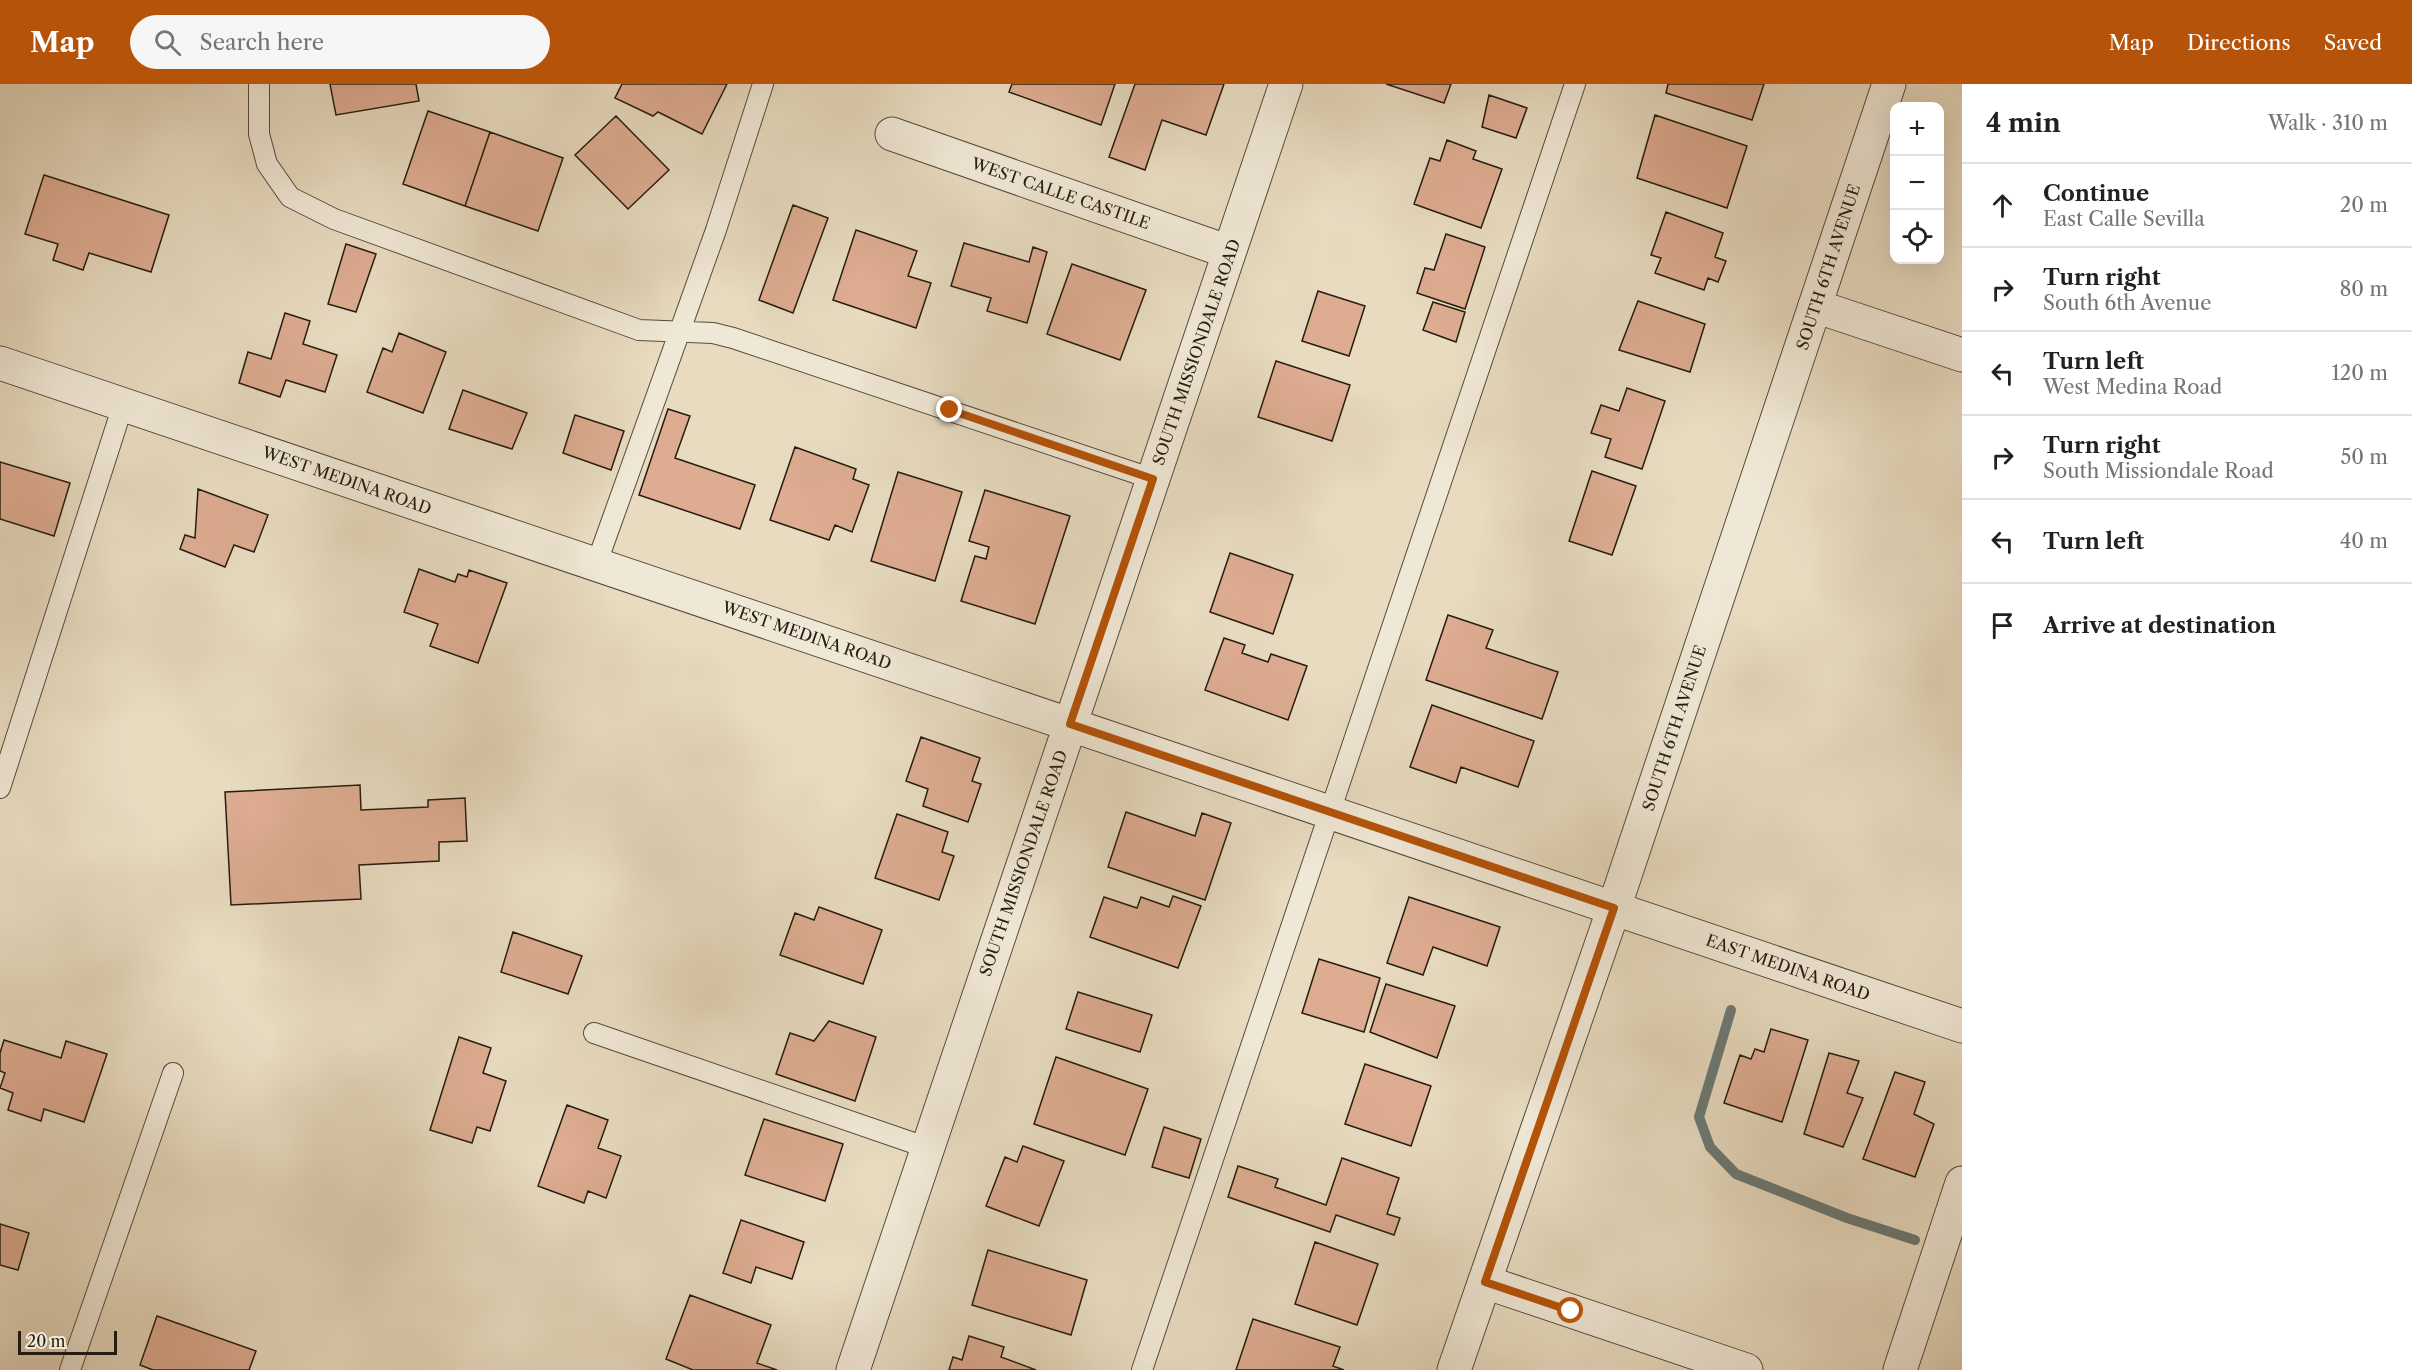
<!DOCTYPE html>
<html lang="en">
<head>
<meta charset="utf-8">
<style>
  :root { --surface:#fff; --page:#f6f6f6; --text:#202124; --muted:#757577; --line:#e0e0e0; --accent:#b45309 }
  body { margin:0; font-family:"Libre Caslon Text",serif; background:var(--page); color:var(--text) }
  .controls { position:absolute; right:18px; top:18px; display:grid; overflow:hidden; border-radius:12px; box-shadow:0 6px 24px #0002 }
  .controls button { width:54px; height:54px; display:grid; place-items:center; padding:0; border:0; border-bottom:2px solid var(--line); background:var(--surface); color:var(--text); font:30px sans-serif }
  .scale { position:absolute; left:18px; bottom:15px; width:99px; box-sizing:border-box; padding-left:6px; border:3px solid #261c11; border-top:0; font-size:16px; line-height:21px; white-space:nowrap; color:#261c11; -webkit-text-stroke:4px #f0e8d6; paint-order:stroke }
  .stop { position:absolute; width:18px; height:18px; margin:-14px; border:4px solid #b45309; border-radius:50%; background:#fff }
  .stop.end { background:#b45309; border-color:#fff; box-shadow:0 2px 6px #0008 }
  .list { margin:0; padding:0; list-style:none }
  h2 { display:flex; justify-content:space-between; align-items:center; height:78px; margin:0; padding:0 24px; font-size:26px }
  h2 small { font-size:20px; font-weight:400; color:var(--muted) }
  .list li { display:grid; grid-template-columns:39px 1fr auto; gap:18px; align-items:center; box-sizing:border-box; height:84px; padding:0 24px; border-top:2px solid var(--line) }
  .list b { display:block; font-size:22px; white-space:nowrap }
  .list p { margin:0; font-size:20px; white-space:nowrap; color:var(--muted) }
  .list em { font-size:20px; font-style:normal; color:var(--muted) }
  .icon { flex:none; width:33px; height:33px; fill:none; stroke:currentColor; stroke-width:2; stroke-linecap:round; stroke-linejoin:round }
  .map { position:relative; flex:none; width:1962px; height:1286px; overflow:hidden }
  header { display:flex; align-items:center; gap:36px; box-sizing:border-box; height:84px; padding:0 30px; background:var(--accent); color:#fff }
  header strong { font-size:28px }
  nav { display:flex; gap:33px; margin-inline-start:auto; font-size:21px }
  .search { width:420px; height:54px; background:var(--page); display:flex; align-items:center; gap:15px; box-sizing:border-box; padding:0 21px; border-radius:33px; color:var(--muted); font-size:22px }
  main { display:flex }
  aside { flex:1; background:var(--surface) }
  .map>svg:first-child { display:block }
</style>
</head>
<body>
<header>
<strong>Map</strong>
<div class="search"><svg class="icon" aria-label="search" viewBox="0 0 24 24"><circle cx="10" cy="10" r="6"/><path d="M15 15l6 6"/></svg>Search here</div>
<nav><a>Map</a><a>Directions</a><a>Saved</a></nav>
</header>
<main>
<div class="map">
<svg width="1962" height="1286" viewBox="0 0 1962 1286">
  <rect width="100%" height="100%" fill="#e8dbc0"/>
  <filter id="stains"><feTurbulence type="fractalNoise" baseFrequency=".00333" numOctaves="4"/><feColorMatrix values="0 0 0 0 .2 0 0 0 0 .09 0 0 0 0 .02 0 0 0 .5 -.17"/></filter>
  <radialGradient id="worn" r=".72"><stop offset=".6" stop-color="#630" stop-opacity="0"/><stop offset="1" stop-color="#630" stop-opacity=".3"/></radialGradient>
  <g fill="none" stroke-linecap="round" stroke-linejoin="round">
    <path stroke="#6b7a76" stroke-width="10" d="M1731,926L1699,1033L1710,1063L1736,1090L1847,1134L1915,1156"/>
  </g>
  <path fill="#ddac91" stroke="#261c11" stroke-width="1.5" d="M330,0H416L419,17L336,31Z
    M622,0H727L702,50L658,28L653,32L615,14Z
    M1012,0H1115L1101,41L1009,8Z
    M1135,0H1224L1206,51L1162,36L1145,86L1109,73Z
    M1386,0H1451L1444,19Z
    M1668,0H1764L1752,36L1666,9Z
    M1489,11L1527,24L1516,54L1482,43Z
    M428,27L490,48L465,122L403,100Z
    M1655,31L1747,62L1727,124L1637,94Z
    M616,32L669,86L628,125L575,71Z
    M490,48L563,74L538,147L465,122Z
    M1447,56L1476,67L1473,75L1502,85L1481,144L1414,120L1430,74L1440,77Z
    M44,91L169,131L151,188L89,169L83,186L53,176L58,160L25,150Z
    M793,121L828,134L793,229L759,216Z
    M1666,128L1723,149L1715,173L1726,177L1718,198L1708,194L1704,206L1655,189L1661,174L1651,171Z
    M856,146L917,167L908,192L931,199L916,244L833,216Z
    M1446,150L1485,163L1465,225L1417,209L1425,184L1434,186Z
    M964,159L1029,178L1033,163L1047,168L1027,239L987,227L991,214L951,202Z
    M346,160L376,170L356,228L328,220Z
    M1072,180L1146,206L1120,276L1047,250Z
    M1318,207L1365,222L1349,272L1302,257Z
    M1638,217L1705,240L1690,288L1619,266Z
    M1433,218L1465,228L1456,258L1423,246Z
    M285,229L310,237L303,260L337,271L325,308L286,296L280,313L239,299L248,268L271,275Z
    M399,249L446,268L423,329L367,308L383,264L392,268Z
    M1276,277L1350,301L1332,357L1258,333Z
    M1627,304L1665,317L1642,385L1605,373L1611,355L1591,349L1601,321L1619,327Z
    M463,306L527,329L512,365L449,345Z
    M668,325L690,332L675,374L755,401L740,445L639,411Z
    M575,331L624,347L611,386L563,369Z
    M795,363L856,385L853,395L869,401L852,448L835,441L829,456L770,436Z
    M0,378L70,399L54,452L0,435Z
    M1592,387L1636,402L1612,471L1569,457Z
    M898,388L962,408L935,497L871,477Z
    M198,405L268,431L254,468L234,461L225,483L180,465L185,451L195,454Z
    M985,406L1070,432L1035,540L961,517L975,472L986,475L989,463L969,457Z
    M1230,469L1293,491L1273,550L1210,528Z
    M419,485L455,498L458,490L467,493L469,486L507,499L478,579L430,562L438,540L404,528Z
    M1448,531L1493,546L1486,564L1558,588L1542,635L1426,596Z
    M1224,554L1245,561L1242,569L1268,578L1271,570L1307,582L1288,636L1205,606Z
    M1432,621L1534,657L1518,703L1461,683L1456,699L1410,683Z
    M921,653L980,674L972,697L981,700L968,738L923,722L928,705L906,697Z
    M360,701L361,726L428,723V716L465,714L467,757L439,758V777L359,781L361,815L231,821L225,708Z
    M1126,728L1195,752L1202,729L1231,739L1205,816L1108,783Z
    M897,730L948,748L942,768L954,772L939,816L875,794Z
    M1173,812L1201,822L1178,884L1090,853L1104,813L1137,824L1141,813L1169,823Z
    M1409,813L1500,843L1487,882L1433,863L1423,891L1387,879Z
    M819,823L882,846L863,900L780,871L795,829L814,836Z
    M513,848L582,872L568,910L501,888Z
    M1319,875L1380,894L1364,948L1302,929Z
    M1386,900L1455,922L1437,974L1370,948Z
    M1078,908L1152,931L1140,968L1066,945Z
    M829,937L876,953L855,1017L776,990L790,949L814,957Z
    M1771,945L1808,956L1782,1038L1724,1019L1740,971L1751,975L1755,965L1764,968Z
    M459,953L491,964L483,989L506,997L490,1047L477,1043L472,1059L430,1046Z
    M4,956L61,974L66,957L107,970L84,1038L44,1025L41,1037L8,1026L13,1009L0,1004L5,989L0,987V969Z
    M1829,969L1859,977L1847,1009L1863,1014L1843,1063L1804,1050Z
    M1056,973L1148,1005L1125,1071L1034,1040Z
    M1365,980L1431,1002L1411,1062L1345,1040Z
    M1895,988L1925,998L1914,1030L1934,1040L1915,1093L1863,1075Z
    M567,1021L608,1036L598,1064L621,1072L606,1114L588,1107L584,1119L538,1102Z
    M764,1035L843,1060L825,1117L745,1091Z
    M1164,1043L1201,1055L1189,1094L1152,1083Z
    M1023,1062L1064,1077L1039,1142L986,1122L1005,1073L1017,1078Z
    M1342,1074L1399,1094L1387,1130L1400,1134L1394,1151L1336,1131L1330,1148L1228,1113L1238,1082L1278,1095L1275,1103L1326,1121Z
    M741,1136L804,1158L792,1195L756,1183L751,1199L723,1189Z
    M0,1140L29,1149L18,1186L0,1181Z
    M1315,1158L1378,1180L1357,1241L1295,1220Z
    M988,1166L1087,1196L1071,1251L972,1221Z
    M690,1211L771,1241L757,1279L777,1286H693L666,1275Z
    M157,1232L256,1267L249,1286H153L140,1281Z
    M1253,1235L1340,1263L1333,1282L1344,1286H1236Z
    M969,1252L1004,1263L1001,1273L1036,1286H949L953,1273L962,1276Z"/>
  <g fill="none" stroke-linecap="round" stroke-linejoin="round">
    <defs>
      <path id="service" d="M259,0V50L267,80L290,113L334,135L639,246L713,249L733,254L1153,395
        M596,481L716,146L763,0
        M0,704L123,321
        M594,949L928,1064
        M70,1286L173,989
        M1142,1286L1575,0"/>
      <path id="minor" d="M892,50L1229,168
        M1815,222L1962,271
        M0,279L1962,942
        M1485,1198L1746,1286
        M853,1286L1286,0
        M1900,1286L1962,1099"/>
      <path id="tertiary" d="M1454,1286L1614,824L1889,0"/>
    </defs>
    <use href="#service" stroke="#564c3d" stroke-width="22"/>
    <use href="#minor" stroke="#564c3d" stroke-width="35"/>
    <use href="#tertiary" stroke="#564c3d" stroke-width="35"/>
    <use href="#service" stroke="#f0e8d6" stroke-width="20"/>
    <use href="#minor" stroke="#f0e8d6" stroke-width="33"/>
    <use href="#tertiary" stroke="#f0e8d6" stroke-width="33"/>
  </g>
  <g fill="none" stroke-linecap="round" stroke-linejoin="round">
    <path stroke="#b45309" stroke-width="8" d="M950,326L1153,395L1070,640L1614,824L1485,1198L1571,1227"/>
  </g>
  <g text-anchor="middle" stroke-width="4.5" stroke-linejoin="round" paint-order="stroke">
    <g font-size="16" fill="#261c11" stroke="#f0e8d6">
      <text transform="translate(1061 109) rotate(19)" y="6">WEST CALLE CASTILE</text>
      <text transform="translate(1828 183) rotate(-72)" y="6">SOUTH 6TH AVENUE</text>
      <text transform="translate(1196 268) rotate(-71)" y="6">SOUTH MISSIONDALE ROAD</text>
      <text transform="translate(347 396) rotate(19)" y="6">WEST MEDINA ROAD</text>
      <text transform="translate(807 551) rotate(19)" y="6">WEST MEDINA ROAD</text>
      <text transform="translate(1674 644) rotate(-72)" y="6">SOUTH 6TH AVENUE</text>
      <text transform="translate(1023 779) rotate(-71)" y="6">SOUTH MISSIONDALE ROAD</text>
      <text transform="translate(1788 883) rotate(19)" y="6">EAST MEDINA ROAD</text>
    </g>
  </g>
  <rect width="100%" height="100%" filter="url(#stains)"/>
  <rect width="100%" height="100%" fill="url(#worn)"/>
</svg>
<div class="controls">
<button>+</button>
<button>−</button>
<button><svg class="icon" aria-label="locate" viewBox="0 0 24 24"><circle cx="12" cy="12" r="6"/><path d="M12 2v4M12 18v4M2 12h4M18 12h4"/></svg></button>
</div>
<div class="scale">20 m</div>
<div class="stop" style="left:1571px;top:1227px"></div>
<div class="stop end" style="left:950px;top:326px"></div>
</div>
<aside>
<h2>4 min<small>Walk · 310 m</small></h2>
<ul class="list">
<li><svg class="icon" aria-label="ahead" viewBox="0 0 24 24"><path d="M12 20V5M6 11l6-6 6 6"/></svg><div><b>Continue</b><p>East Calle Sevilla</p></div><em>20 m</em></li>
<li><svg class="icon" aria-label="right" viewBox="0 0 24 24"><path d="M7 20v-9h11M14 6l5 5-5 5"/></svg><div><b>Turn right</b><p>South 6th Avenue</p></div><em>80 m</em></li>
<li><svg class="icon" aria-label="left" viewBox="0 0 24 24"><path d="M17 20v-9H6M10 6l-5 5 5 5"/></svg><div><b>Turn left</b><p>West Medina Road</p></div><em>120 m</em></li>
<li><svg class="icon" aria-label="right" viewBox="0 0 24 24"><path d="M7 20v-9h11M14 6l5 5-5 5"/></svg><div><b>Turn right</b><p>South Missiondale Road</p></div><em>50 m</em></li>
<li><svg class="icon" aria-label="left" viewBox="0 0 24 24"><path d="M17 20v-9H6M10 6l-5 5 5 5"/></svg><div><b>Turn left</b></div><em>40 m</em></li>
<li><svg class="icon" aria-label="arrive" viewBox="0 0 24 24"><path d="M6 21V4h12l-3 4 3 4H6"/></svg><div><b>Arrive at destination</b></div></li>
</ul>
</aside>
</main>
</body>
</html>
